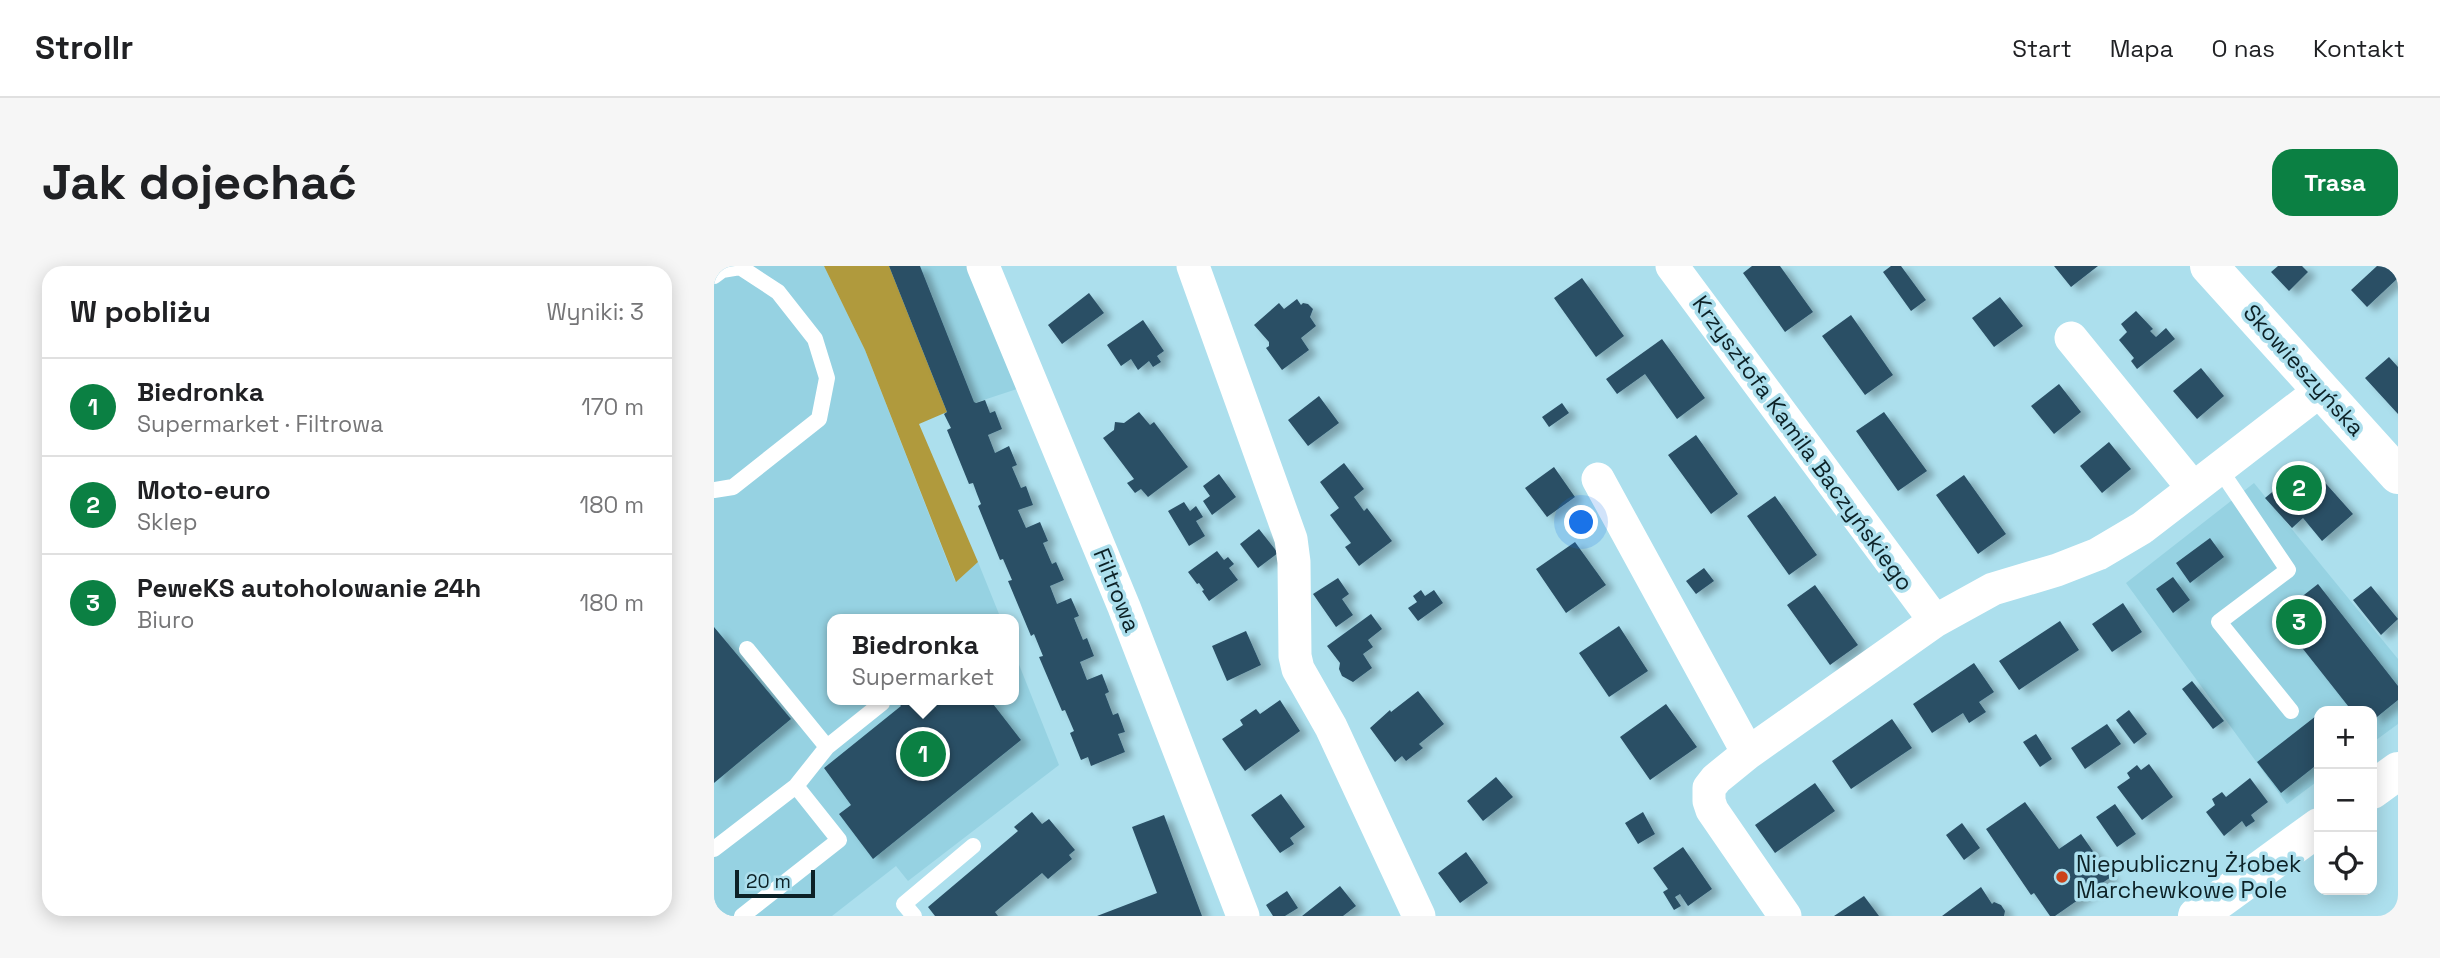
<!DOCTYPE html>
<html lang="pl">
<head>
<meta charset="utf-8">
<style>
  :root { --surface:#fff; --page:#f6f6f6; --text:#202124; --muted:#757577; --line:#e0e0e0; --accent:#0b8043 }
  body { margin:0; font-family:"Space Grotesk",sans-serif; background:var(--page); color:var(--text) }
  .controls { position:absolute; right:21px; bottom:21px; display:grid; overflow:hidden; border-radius:14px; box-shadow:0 4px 18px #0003 }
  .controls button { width:63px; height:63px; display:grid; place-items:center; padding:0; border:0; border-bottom:2px solid var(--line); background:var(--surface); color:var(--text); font:35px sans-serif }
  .scale { position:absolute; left:21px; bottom:18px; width:80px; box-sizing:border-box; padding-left:7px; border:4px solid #0c2126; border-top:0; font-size:19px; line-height:24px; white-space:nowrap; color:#0c2126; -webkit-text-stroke:5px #acdfed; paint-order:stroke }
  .you { position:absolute; left:868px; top:257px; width:24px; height:24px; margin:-18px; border:5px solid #fff; border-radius:50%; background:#1a73e8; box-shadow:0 0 0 10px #1a73e833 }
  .badge { display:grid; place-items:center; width:46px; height:46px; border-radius:50%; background:var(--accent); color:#fff; font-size:23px; font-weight:700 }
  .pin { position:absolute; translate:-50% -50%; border:4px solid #fff; box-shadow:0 2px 7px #0006 }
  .popup { position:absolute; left:113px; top:348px; width:192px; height:91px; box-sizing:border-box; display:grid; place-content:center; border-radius:14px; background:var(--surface); filter:drop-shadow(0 2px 5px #0005); font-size:23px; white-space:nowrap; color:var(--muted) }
  .popup b { font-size:26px; color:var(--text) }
  .popup::after { content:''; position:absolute; left:50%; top:100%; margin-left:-14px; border:14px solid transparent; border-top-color:var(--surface) }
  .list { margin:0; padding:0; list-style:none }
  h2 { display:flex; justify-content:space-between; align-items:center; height:91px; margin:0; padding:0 28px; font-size:30px }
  h2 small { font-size:23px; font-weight:400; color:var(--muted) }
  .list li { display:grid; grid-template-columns:46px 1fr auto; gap:21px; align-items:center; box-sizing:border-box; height:98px; padding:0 28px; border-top:2px solid var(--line) }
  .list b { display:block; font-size:26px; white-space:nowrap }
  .list p { margin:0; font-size:23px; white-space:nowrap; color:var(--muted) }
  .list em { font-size:23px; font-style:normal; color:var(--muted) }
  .icon { flex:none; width:38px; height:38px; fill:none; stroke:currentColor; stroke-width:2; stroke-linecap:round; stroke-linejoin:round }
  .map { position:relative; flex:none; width:1684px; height:650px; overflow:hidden; border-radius:21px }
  header { display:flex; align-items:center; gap:42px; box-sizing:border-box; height:98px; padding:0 35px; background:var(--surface); border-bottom:2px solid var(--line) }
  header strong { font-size:33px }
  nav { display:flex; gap:38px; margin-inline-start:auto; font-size:24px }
  .intro { display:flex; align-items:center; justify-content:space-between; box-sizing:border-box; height:168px; padding:0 42px }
  h1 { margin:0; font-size:49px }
  .button { padding:18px 32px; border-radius:21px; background:var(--accent); color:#fff; font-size:24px; font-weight:700 }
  main { display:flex; gap:42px; padding:0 42px }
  aside { flex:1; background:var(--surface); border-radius:21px; box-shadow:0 4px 18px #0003 }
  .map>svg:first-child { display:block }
</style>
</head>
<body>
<header>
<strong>Strollr</strong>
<nav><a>Start</a><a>Mapa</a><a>O nas</a><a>Kontakt</a></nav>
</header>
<div class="intro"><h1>Jak dojechać</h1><a class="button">Trasa</a></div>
<main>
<aside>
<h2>W pobliżu<small>Wyniki: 3</small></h2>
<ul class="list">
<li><span class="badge">1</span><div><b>Biedronka</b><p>Supermarket · Filtrowa</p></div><em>170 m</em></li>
<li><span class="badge">2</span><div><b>Moto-euro</b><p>Sklep</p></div><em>180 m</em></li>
<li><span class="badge">3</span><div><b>PeweKS autoholowanie 24h</b><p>Biuro</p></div><em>180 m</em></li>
</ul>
</aside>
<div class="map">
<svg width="1684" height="650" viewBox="0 0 1684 650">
  <defs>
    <filter id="shadow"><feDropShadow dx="8" dy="4.5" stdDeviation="3.5" flood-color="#0004"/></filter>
  </defs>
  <rect width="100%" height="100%" fill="#acdfed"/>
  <path fill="#96d2e2" d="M0,0H110L151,84L241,315L264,296L287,353H118V434H300V386L345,499L194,615L182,600L118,650H0Z
    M175,0H253L303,123L233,146Z
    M1540,217L1684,393V458L1658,477V445H1605V514L1573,538L1412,317Z"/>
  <path fill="#b09a3d" d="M110,0H175L233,146L205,158L264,296L242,316L151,84Z"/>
  <path fill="#2a4f65" filter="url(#shadow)" d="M175,0H206L260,136L262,137L271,134L276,147L281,145L288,163L274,169L281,187L295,180L303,199L298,201L307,222L312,220L319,239L304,244L312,262L326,256L334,275L329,277L338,298L342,296L350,314L336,320L343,338L357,332L365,350L360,352L369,374L373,372L380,390L366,396L373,414L388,408L395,426L391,428L399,449L404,447L411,466L404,468L411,486L377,500L374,491L367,494L356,467L360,465L351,444L348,445L325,391L329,390L320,368L317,370L294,315L298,314L289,293L286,294L264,240L267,238L263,228L259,217L255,218L233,164L237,162L230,148L233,146Z
    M1038,0H1066L1099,46L1071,66L1029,7Z
    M1177,0H1187L1212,34L1197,45L1169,6Z
    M1340,0H1384L1357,21Z
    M1564,0H1588L1594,6L1575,25L1557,6Z
    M1663,0H1672L1684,12L1653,41L1637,24Z
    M868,12L910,70L882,91L840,32Z
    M375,27L390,47L348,78L334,59Z
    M1286,31L1309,60L1280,81L1258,52Z
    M583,33L587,39L589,37L594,38L599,43L596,51L602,60L587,72L595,84L568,104L552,82L555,80V76L540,59L565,37L570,43Z
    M1422,45L1439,63L1436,65L1442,71L1452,62L1461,73L1423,103L1417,95L1420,92L1405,74L1413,66L1407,58Z
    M1137,49L1179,109L1151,129L1108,70Z
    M429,54L450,85L443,90L447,96L439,101L435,95L424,104L417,93L407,100L393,79Z
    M948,73L991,132L963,153L931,108L903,128L892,113Z
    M1675,91L1684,101V148L1651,112Z
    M1487,102L1510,130L1483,153L1459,125Z
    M1345,118L1367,146L1340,168L1317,140Z
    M605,130L625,157L594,180L574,154Z
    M848,137L855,147L835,161L828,151Z
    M425,146L436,159L440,156L474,201L434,231L427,223L421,227L413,217L420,213L389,172L400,164L401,156L410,157Z
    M1170,146L1213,205L1184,225L1142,165Z
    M982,169L1024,228L997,248L954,189Z
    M1395,176L1417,203L1388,227L1366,200Z
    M630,197L650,223L640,231L650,245L653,242L678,275L645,300L631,281L637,277L616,249L625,242L606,216Z
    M840,201L861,231L833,251L811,222Z
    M1597,201L1639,248L1608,275L1589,252L1578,262L1551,232L1563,222L1567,227Z
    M505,208L522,231L498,249L489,235L496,230L489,220Z
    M1250,209L1292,268L1264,288L1222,229Z
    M1061,230L1103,289L1075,309L1033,250Z
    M470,236L476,245L482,240L489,251L482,255L491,270L475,280L454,245Z
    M545,263L564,287L544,302L526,278Z
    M1496,272L1510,291L1476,317L1462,297Z
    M861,276L892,319L852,347L822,303Z
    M503,285L510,294L514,291L520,298L515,302L524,314L495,335L488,325L490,324L485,317L483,318L474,306Z
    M990,302L1000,315L982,328L972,315Z
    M1459,311L1476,334L1459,347L1442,323Z
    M624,312L635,328L628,333L639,349L622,361L599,328Z
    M1604,318L1684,420V434L1658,455V445H1638L1563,350Z
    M1101,319L1144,379L1116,399L1073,339Z
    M1657,320L1684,353L1667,369L1639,334Z
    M707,324L711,330L720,324L729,337L704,355L694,342L703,336L699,330Z
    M1409,337L1428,366L1398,386L1378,358Z
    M657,348L668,363L654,374L659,381L649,388L658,402L639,416L628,410L625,403L626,397L613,380Z
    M1346,355L1365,384L1305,424L1285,395Z
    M905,360L934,405L895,431L865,387Z
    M0,361L77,453L0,517Z
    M532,365L547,399L513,415L498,380Z
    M1260,397L1280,426L1265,436L1272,446L1255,457L1249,447L1218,467L1199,438Z
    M1478,415L1510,455L1499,463L1468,423Z
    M704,425L730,458L705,478L709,482L692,495L688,490L681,496L656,462L676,444L677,446Z
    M182,434H276L307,474L159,593L125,548L137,539L110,502L187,440Z
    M566,434L586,465L531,505L508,473L529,459L526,454L542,443L546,448Z
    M952,438L983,481L936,514L906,471Z
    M1415,444L1433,468L1420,478L1402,454Z
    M1602,450L1605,454V497L1567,527L1543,496Z
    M1178,453L1198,482L1137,523L1118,495Z
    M1393,458L1407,478L1371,503L1357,482Z
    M1322,468L1338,493L1326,501L1309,476Z
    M1435,498L1459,531L1428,554L1403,521L1416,512L1413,507L1423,499L1427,504Z
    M782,511L799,531L769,555L753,535Z
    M1536,512L1554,536L1537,549L1541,555L1532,561L1528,555L1510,570L1492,546L1501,539L1498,533L1508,526L1512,531Z
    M1101,517L1121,545L1061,587L1041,559Z
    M567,528L591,561L576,572L580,578L566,587L537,549Z
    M1311,536L1345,583L1367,568L1397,611L1341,650H1336L1320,627L1317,629L1272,563Z
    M1401,538L1422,568L1403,581L1382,551Z
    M318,546L328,558L335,553L361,584L355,589L358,593L334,613L328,607L281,646L284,650H221L214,641L304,565L300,561Z
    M929,546L941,568L924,578L911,557Z
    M450,549L488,650H383L443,627L418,561Z
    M1248,557L1266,582L1250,594L1232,569Z
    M969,581L998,623L974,640L966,628L961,631L967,640L960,644L949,626L954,623L939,602Z
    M752,586L774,617L746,637L724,607Z
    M626,620L642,640L629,650H588Z
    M1267,621L1278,638L1280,636L1287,639L1291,645L1290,650H1228Z
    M573,625L584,642L571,650H559L552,639Z
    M1150,630L1165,650H1120Z"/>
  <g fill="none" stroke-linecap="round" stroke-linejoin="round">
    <path stroke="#fff" stroke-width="16" d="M0,10L8,4L26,1L64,26L101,73L113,112L105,153L19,221L0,224
      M1505,202L1574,304L1505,356L1577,445
      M33,383L113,481
      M0,583L82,520L113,481L168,437
      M28,650L125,574L82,520
      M200,650L190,638L259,580"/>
    <path stroke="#fff" stroke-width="33" d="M269,0L410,341L529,650
      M479,0L577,273L580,296L581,390L584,403L617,461L705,650
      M958,0L1221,355
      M1357,72L1479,222
      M884,213L1034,487
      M1071,650L998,544L995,535V522L1002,513L1034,487L1221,355L1279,323L1343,304L1384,288L1428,262L1607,124"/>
    <path stroke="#fff" stroke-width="38" d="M1495,0L1684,209
      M1658,524L1684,505
      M1483,650L1605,561"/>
  </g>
  <circle fill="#cc431a" stroke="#acdfed" stroke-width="2.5" cx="1348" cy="611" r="7"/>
  <g text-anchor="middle" stroke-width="7" stroke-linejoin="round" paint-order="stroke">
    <g font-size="23" fill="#0c2126" stroke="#acdfed">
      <text transform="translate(1590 104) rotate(48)" y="8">Skowieszyńska</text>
      <text transform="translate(1089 177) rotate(54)" y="8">Krzysztofa Kamila Baczyńskiego</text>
      <text transform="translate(403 324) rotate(68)" y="8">Filtrowa</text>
    </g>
    <g font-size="23" fill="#0c2126" stroke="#acdfed" text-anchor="start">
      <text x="1362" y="606">Niepubliczny Żłobek<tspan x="1362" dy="26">Marchewkowe Pole</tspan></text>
    </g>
  </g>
</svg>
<div class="controls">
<button>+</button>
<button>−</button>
<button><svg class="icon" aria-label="locate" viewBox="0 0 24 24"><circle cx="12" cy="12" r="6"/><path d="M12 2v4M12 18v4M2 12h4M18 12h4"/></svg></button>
</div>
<div class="scale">20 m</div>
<div class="you"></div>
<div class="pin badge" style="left:209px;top:488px">1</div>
<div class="popup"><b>Biedronka</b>Supermarket</div>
<div class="pin badge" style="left:1585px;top:222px">2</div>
<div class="pin badge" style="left:1585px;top:356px">3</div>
</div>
</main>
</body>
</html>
